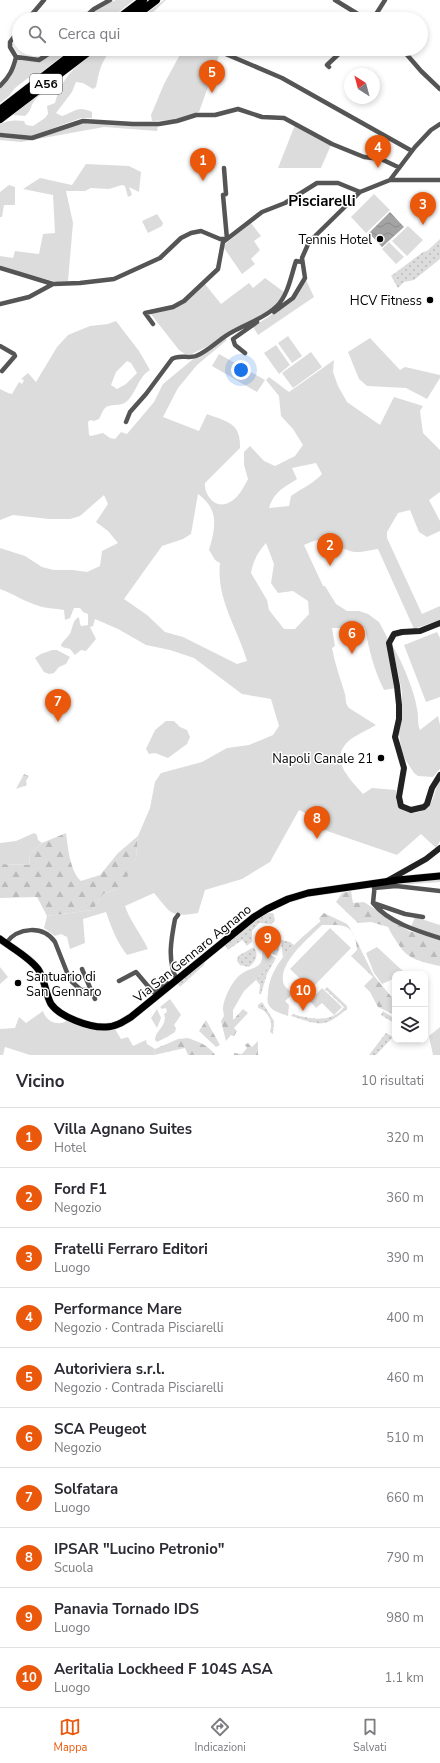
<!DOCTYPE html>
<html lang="it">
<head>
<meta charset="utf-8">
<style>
  :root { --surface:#fff; --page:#f2f2f3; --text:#2b2b33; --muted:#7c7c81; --line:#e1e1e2; --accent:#ea580c }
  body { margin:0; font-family:"Nunito Sans",sans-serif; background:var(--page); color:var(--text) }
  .controls { position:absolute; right:12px; bottom:12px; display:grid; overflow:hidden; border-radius:8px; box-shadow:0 2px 6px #0003 }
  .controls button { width:36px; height:36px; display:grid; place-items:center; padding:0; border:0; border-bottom:1px solid var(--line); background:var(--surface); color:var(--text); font:20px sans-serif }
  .compass { position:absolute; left:344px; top:68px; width:36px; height:36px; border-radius:50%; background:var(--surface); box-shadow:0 2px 6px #0003; rotate:324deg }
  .you { position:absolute; left:241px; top:370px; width:14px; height:14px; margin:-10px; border:3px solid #fff; border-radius:50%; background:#1a73e8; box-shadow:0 0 0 6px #1a73e833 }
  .badge { display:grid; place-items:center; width:26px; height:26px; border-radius:50%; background:var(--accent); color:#fff; font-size:13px; font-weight:700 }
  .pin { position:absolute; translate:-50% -33px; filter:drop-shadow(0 1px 2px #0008) }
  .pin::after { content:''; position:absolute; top:21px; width:14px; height:12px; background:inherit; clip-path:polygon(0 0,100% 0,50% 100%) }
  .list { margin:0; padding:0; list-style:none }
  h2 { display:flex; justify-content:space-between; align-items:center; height:52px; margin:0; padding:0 16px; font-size:17px }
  h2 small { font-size:13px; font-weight:400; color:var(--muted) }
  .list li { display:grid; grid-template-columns:26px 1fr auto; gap:12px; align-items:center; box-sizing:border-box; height:60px; padding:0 16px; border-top:1px solid var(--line) }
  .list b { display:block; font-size:15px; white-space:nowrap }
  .list p { margin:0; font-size:13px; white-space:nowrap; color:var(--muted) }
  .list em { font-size:13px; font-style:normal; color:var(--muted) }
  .icon { flex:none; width:22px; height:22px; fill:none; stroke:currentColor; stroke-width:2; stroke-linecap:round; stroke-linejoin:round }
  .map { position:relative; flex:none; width:440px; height:1055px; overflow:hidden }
  .search { position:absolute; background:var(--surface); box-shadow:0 2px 6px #0003; left:12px; right:12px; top:12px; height:44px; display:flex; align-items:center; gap:10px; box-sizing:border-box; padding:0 14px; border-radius:22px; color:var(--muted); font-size:15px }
  .sheet { height:652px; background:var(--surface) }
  nav { display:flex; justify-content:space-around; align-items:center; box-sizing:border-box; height:56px; border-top:1px solid var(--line); background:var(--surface); font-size:11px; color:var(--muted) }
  nav a { display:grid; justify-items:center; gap:2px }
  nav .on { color:var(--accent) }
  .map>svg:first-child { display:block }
</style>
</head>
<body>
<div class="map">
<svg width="440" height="1055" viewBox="0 0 440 1055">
  <defs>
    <pattern id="forest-firs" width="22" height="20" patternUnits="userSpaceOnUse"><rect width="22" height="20" fill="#dcdcdc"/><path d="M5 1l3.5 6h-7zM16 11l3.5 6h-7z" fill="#bbb"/></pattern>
    <pattern id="wetland-marsh" width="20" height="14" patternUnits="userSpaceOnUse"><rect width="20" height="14" fill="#dcdcdc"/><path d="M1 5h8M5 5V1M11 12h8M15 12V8" fill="none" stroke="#bbb"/></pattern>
    <pattern id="park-dots" width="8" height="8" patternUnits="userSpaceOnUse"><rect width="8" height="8" fill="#dcdcdc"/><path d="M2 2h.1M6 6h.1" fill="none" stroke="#bbb" stroke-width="1.8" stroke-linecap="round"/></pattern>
    <pattern id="water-waves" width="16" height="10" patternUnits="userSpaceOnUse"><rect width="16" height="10" fill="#a3a3a3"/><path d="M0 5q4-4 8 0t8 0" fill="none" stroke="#8b8b8b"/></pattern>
  </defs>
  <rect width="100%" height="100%" fill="#fff"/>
  <path fill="#dcdcdc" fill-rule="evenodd" d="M116,0H134L110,19H86L100,7Z
    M164,0H166L149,16L153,19H139Z
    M58,49H71L38,75L28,78L15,88L9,96L0,103V89C9,79 15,72 18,58H47Z
    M98,49H113C101,59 99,73 96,87L93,89L83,83L76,82L72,92L56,113L62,116C75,112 77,105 92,112V118H81L32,136L0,133V124C9,120 14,120 24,121L26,125L33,126L45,118L48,114L47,106L55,103C63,74 76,67 98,49Z
    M183,49H212L220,53L199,112L174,120L152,121L151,115L164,84Z
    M56,81C53,90 41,92 35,100C30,106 32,110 25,116L13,115Z
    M80,123L158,126L157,131L104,127L21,142L0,140V138L23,139Z
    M295,125L331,145L321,168H278Z
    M86,164L129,166L141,172L139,192L129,187L132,195L128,197L125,186L122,185L109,189L91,188L85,191H66L73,223L68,281L57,282L0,267V256L13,258L15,251L39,254L43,234L55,233L53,195L23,189L40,178L72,185Z
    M9,185L15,187V205H4L2,217H0V192Z
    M374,194L390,210L366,233L351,217Z
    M157,214L163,223L162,226L148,233L142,221Z
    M251,223L261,236L254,241L260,250L251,259L255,264L242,274L224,248L225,244Z
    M408,226L423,240L407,256L392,241Z
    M389,242L404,257L396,264L382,249Z
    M265,278L284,292L278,303L274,307L250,321L230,330L212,344L192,354H185L179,350L150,313L175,308L205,284L221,304L249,283L253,288Z
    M306,280L314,297L258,335L253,327L289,303Z
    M116,321L139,351L150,370C138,377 136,394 126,402C120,407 110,403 105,408C102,411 101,416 99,419L94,421L90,420L88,422L89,435L91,436L103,433L110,438L115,439L121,432L127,434L154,402L163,384L192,360L225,338L227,340L197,365L178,388L163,417L199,431L207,414C228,422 241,423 240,448L205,483C204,495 215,509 228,503C239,498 243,488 248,479L244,465V452L250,446L264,461L275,466L295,456L303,445L293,429L281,416L279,396L266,380L269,377L289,392L334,360L333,372L338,386L347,402L380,425L394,397L423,406L420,411L423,433L440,450V492L429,500L440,521V531L427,537L419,532L410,510L398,513L387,532V538L422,614L440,606V620L414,629L378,549C370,550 357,554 350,551C327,543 330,533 304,545L323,586H325L336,604L347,611H359L368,614L379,622L387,637L396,688L384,690C374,670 369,650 365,628H332L335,646L332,648C335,664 340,678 345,694C346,699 345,703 349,708L376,725C368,730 358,734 351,739C327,758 349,778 363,794L372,788L396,790C396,793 396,797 396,800C400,815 420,817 429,805C435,798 435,788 440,779V841L436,848L421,834L397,855L330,832L318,826L316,818L299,810L270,862L242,879L205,890L198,913C170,918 171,913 154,893L125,906C130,921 141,934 148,949L127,955C117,942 111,927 106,912L83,919L85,943L70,949L67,937L61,934L55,936L44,928L47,916L93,910L103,894L117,889L136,858L138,836L150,808L155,782L161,773L202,762L227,748L249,745L273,735L279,726L271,699L242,694L194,658L170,650L146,645L118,629L95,619L93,626L90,627L96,639L86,651L81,650L75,655L70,649L62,647L61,645C63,640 70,636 71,631C73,625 73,620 79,617L80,624L81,626L88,625V614L83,612L80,608H74L70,618L65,620L64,610C56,608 47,609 39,606C25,602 14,594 0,589V548L25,556L42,567L54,570H73L87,572L100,566L102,551L118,543L108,531L96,522L108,504L104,495L80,516L70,519H49L13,515L0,520V389L8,393L12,394L19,382L22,384L24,380L21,379L28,373L36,382L57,347L68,335L90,326L108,324ZM127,361L131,363L137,373L126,384L117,389L111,385L116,372ZM316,463L322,474C313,484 302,488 291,496L289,506L269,508C274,492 283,488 297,479L292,468ZM198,494C219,509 216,527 209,550L215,560L220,563C216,599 238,629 247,661L237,664L183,637L165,632L147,615L124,599L162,546L183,539L191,534ZM266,543L274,564L271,583L278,593L293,591L308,601L309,614L295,629H284L269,610L267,600L251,573C253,561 258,552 266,543Z
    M288,336L302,356L292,363L278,343Z
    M370,338L400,370L405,367L440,375V378L427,399L406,388L367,386L359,379L348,352Z
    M276,345L290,365L279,374L264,353Z
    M311,352L322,367L293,388L282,373Z
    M219,354L265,380L257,392L212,366Z
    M437,632L440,638V697L426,702L404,645Z
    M392,645C401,659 415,692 417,709C419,717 417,723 420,730L438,716L440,725V769L433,777L418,776L414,773L405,759L401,748L399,733L402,718V692Z
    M52,650H57L70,657L66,664L59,667L54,673L49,674L44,672L35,658L41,654Z
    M166,721H174L180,727L187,730L190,737L187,744L168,758L155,753L149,754L146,749L155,730Z
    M34,833L37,835L38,840L42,843L30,854L29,865L0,864V843L16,841Z
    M440,878V882L397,885L435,878Z
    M415,917L440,925V936L411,927Z
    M321,921L322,925C309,938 276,964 284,985C286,988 290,991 293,994L285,1001L289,1005L288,1016C283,1014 275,1012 271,1008C267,1004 267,999 268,994C269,963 299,940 321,921Z
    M330,928L351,948L311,989L290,969Z
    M377,947L405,973L395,974V978L382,984L374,973L366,953Z
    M262,950L276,958L256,980L244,991L233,1010H223C223,999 232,981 241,974C253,965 264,971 262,950Z
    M0,967L8,977L0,984Z
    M322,988L342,1007L334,1015L322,1003L316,1008L310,1001Z
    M170,999L181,1015L174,1025L176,1028L175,1032L167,1037L157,1042L155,1040C155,1030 168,1026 164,1014L167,1012L166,1008L162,1009L160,1007Z
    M157,1009L161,1018L157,1028L151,1018Z
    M43,1011C46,1022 59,1027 68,1020C82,1030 98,1030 115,1029L121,1039L128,1037L133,1046L146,1040L147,1044L155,1049L154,1055H30L5,1047L3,1055H0V1029L15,1028L19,1017L26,1023Z
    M440,1027V1055H433L429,1036Z"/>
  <path fill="url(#forest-firs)" d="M66,833C68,848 70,871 81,881L100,875L118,853L138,836L136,858L127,877L117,889L103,894L93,910L47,916L37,897L0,898V864L29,865L30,854L42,843Z
    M351,891L353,903L364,902L409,931L440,939V966C407,959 404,956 388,927L371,922L358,923L336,902L342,893Z
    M324,913L347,924L350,928L374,976L395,1001V1015L378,1007L370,992L364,986L373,977L351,956L357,950C355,923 344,925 322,925L319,918Z
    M243,1009L248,1013L234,1028L237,1031L234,1036L231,1035L226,1041L221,1021L224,1016L223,1010H233V1020Z
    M206,1020L220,1045L216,1047L199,1031Z
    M188,1038C199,1042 208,1045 215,1055H188L185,1048L154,1055L155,1049L178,1039Z
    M258,1041V1055H234V1053L242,1054L247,1048L245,1045L248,1043L252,1047Z"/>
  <path fill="url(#wetland-marsh)" d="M24,774L29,776L26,781L27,785L16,789Z"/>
  <path fill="url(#park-dots)" d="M440,239V259L414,280L404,282L398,288L391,276L423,252L427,251Z
    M269,913H273L275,920L272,924L259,923L252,931V942L246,946V944L242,940L228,950L225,945L256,919Z
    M264,926L270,927L272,930L258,939L257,932Z
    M275,936L279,948L277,956L262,948L260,944Z
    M281,940L290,942L294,945L283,957Z
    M254,947C259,955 256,961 249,967L240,965L237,961L238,956Z
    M276,958L267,974L261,994H259L260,985L256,980Z
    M205,961L204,965L180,987L177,983Z
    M327,987L347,1006V1009C323,1029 320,1025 291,1016L293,1014C310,1019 331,1024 344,1007L325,989Z
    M262,1002L274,1021L273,1034L270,1032C274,1022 267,1010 258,1008V1005Z
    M383,1011L395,1019L394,1023L381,1015Z
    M386,1033L393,1037L376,1055H369Z"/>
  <path fill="url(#water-waves)" d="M390,212L404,227L382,247L369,233Z"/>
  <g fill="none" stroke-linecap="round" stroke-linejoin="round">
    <defs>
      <path id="primary" d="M0,939C12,948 29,957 38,969C45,979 45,993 51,1004C60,1017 90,1028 106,1027C115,1027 123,1022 131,1017L254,917L267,909L288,899L308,893L398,880L440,876"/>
      <path id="highway" d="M118,19L143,0
        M131,19L156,0
        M0,110L79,49
        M0,119L92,49"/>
    </defs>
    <use href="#primary" stroke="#dbdbdb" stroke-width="8"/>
    <use href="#highway" stroke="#dbdbdb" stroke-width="9"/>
    <path stroke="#555" stroke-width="4.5" d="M335,0L366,19
      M28,19L44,0
      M83,19L94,9L110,0
      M373,19L385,0
      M402,49L421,71L440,89
      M221,52L282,78L412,151
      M16,57L10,47V42L19,30
      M329,67L327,65L344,49
      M0,86C9,77 13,70 16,57L39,60L56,49
      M0,135L32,138L83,121L133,124H159L177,121L196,115H215L238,109L262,117L284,118L332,144L364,157L381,159L398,167
      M390,180H440
      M0,268L53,284
      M0,304L29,297L53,284L80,283L114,279L160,258L181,238L191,233L201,231L220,239H227L262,212L285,203L317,183H338L360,192L390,180L415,147L431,130L440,124
      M274,312L293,298L305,278L302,258L309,242L360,192
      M153,324L145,313L173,307L184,301L218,269L223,242L227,239L223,195L226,194L224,168
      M0,346L14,354L15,356L2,371
      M245,353L235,345L233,339L257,322
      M126,422L130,412L146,394L172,359C180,354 188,359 196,356C210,350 219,339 232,332C246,324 265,318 277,306C288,295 291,276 296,261L302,262
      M375,883L373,903L405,914L423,917
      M374,888L396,886L440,891
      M373,903C388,922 417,931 440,938
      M6,943C18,927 43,925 55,942L68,975L71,981L81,990H91L82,969
      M177,980C167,961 171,940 175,919L178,915
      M119,981L136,972L153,992L167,983L169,986
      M91,990L95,999"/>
    <path stroke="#222" stroke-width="6" d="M440,623L420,631L402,632L394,634L389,643L397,686L399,705V719L395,737L404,768L399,797L401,806L411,810L424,807L427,804L432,788L440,775
      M387,881L426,859L440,848"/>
    <use href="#primary" stroke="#000" stroke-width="7"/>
    <use href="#highway" stroke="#000" stroke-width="8"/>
  </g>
  <g fill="#000" stroke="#fff" stroke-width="1.5">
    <circle cx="380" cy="239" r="4"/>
    <circle cx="430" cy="300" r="4"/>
    <circle cx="381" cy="758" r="4"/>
    <circle cx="18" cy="983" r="4"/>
  </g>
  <g text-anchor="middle" stroke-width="3" stroke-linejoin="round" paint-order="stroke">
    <rect fill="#fff" stroke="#4c4c4c" stroke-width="1" x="30" y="74" width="32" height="20" rx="3"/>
    <g font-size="12" font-weight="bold" fill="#000">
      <text x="46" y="88">A56</text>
    </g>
    <g font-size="13" fill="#000" stroke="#fff" text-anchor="end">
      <text x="372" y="244">Tennis Hotel</text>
      <text x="422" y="305">HCV Fitness</text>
      <text x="373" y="763">Napoli Canale 21</text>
      <text x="26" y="981" text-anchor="start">Santuario di<tspan x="26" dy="15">San Gennaro</tspan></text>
    </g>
    <g font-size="13" fill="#000" stroke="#fff">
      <text transform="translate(192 953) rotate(-39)" y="5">Via San Gennaro Agnano</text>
    </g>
    <g font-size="15" font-weight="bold" fill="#000" stroke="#fff">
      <text x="322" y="206">Pisciarelli</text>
    </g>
  </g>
</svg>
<div class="controls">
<button><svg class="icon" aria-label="locate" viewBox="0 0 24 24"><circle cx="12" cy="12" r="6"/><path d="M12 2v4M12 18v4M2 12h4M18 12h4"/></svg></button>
<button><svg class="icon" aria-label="layers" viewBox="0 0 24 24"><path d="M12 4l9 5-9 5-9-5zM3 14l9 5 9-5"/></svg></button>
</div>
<svg class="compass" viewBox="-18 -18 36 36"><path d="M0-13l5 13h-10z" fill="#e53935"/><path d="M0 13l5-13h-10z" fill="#7c7c81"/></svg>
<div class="you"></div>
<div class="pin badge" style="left:203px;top:181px">1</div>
<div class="pin badge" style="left:330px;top:566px">2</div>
<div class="pin badge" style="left:423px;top:225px">3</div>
<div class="pin badge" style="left:378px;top:168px">4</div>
<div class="pin badge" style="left:212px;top:93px">5</div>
<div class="pin badge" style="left:352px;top:654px">6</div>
<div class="pin badge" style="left:58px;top:722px">7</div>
<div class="pin badge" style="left:317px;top:839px">8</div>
<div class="pin badge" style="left:268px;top:959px">9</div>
<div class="pin badge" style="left:303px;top:1011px">10</div>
<div class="search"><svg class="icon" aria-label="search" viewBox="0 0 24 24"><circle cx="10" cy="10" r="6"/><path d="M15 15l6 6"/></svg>Cerca qui</div>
</div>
<section class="sheet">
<h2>Vicino<small>10 risultati</small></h2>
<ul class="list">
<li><span class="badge">1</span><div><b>Villa Agnano Suites</b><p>Hotel</p></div><em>320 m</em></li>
<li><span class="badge">2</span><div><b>Ford F1</b><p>Negozio</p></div><em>360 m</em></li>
<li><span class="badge">3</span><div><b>Fratelli Ferraro Editori</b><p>Luogo</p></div><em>390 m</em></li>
<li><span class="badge">4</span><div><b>Performance Mare</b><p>Negozio · Contrada Pisciarelli</p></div><em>400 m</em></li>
<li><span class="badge">5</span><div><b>Autoriviera s.r.l.</b><p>Negozio · Contrada Pisciarelli</p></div><em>460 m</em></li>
<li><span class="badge">6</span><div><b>SCA Peugeot</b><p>Negozio</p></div><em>510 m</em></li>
<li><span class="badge">7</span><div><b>Solfatara</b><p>Luogo</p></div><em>660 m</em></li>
<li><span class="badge">8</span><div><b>IPSAR &quot;Lucino Petronio&quot;</b><p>Scuola</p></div><em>790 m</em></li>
<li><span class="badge">9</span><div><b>Panavia Tornado IDS</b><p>Luogo</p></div><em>980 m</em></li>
<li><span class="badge">10</span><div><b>Aeritalia Lockheed F 104S ASA</b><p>Luogo</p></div><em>1.1 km</em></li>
</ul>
</section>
<nav>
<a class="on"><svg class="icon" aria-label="map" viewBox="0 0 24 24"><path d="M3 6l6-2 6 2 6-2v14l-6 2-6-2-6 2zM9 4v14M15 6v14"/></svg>Mappa</a>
<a><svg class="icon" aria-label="directions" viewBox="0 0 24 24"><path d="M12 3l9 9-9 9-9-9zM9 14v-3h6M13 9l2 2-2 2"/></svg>Indicazioni</a>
<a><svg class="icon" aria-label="saved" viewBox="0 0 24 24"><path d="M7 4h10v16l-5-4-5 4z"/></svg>Salvati</a>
</nav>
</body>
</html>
